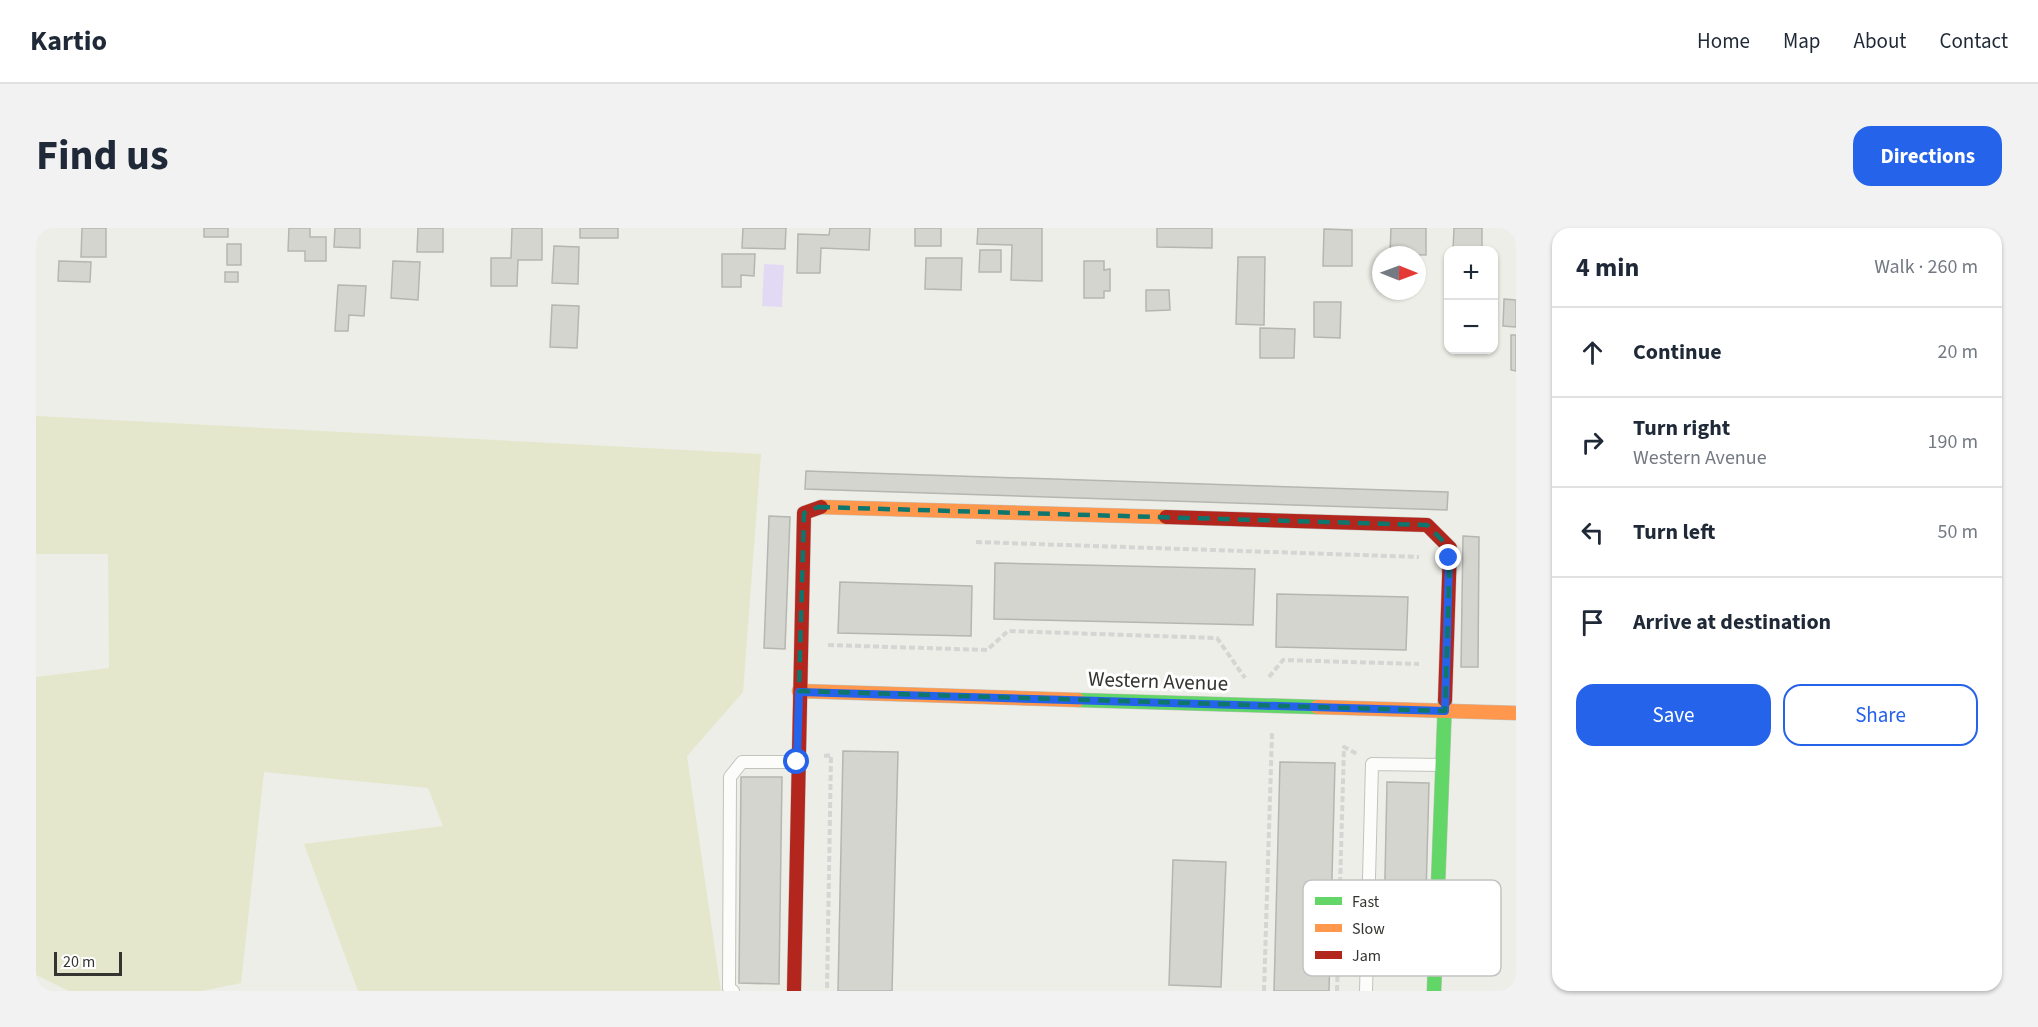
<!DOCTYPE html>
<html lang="en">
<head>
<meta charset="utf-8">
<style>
  :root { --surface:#fff; --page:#f2f2f3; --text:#1f2937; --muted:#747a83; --line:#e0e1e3; --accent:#2563eb }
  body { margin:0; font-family:"Source Sans 3",sans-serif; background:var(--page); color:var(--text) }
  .controls { position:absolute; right:18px; top:18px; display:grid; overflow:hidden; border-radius:12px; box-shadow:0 2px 4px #0004 }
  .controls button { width:54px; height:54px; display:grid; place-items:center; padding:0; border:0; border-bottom:2px solid var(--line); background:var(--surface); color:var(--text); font:30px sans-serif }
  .compass { position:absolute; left:1336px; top:18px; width:54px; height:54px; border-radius:50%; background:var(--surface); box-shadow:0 2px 4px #0004; rotate:91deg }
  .scale { position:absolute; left:18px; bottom:15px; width:68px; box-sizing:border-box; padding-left:6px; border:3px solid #343530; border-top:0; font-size:16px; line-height:21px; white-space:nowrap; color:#343530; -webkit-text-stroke:4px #fff; paint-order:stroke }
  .stop { position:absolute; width:18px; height:18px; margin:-14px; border:4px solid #2563eb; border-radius:50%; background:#fff }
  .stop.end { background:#2563eb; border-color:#fff; box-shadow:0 2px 6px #0008 }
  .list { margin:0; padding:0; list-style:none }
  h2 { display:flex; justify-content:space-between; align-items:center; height:78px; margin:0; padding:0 24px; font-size:26px }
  h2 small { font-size:20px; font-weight:400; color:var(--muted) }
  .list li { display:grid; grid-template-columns:39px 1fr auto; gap:18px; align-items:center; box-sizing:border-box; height:90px; padding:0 24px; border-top:2px solid var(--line) }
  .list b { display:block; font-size:22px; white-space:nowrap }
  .list p { margin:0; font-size:20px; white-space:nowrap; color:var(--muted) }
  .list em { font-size:20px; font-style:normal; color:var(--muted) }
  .actions { display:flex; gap:12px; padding:18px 24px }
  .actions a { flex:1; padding:14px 0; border:2px solid var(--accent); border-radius:18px; text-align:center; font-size:21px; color:var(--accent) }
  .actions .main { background:var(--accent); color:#fff }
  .icon { flex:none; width:33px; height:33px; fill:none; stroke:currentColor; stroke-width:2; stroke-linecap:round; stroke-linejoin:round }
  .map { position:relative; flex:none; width:1480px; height:763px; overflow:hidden; border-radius:18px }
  header { display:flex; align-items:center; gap:36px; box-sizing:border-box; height:84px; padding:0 30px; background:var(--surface); border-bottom:2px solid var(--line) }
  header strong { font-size:28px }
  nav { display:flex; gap:33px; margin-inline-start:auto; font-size:21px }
  .intro { display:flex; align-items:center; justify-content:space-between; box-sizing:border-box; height:144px; padding:0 36px }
  h1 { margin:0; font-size:42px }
  .button { padding:15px 27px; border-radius:18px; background:var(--accent); color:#fff; font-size:21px; font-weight:700 }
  main { display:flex; gap:36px; padding:0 36px }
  aside { flex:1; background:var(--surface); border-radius:18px; box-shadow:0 2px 4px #0004 }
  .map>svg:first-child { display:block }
</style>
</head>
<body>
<header>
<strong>Kartio</strong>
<nav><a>Home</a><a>Map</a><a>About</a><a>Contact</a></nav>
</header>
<div class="intro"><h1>Find us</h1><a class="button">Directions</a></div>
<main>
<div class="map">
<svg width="1480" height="763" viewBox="0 0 1480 763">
  <rect width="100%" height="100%" fill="#edeee7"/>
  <path fill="#e4e7cb" d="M0,188L725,226L707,464L651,528L685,763H322L268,616L407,598L392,560L228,544L205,755L166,763H33L0,747V449L73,440L72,326H0Z"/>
  <path fill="#e2daf5" d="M728,36L748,37L746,79L726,78Z"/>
  <path fill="#d4d5cf" stroke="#b5b6b1" stroke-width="1.5" d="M46,0H70V29H45Z
    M168,0H192V9H168Z
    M253,0H274V9H290V33H269V23H252Z
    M299,0H324V20L298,19Z
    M382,0H407V24H381Z
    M476,0H506V32H482L481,58H455V30H475Z
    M544,0H582V10H544Z
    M707,0H750L749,21L706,20Z
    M794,0H834L833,22L785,20L784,45H761L762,6L793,7Z
    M879,0H905V18H879Z
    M942,0H1006V53L975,52L976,17L941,16Z
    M1121,0H1176V20L1121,19Z
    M1355,0H1390V27L1354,26Z
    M1418,0H1446V22H1417Z
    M1288,1L1316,2V38H1287Z
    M191,16H205V37H191Z
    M518,18L543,19L542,56L516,55Z
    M944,22H965V44H943Z
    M686,26H719L718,48L705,47V59H686Z
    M1202,29H1229L1228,97L1200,96Z
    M890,30H926L925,62L889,61Z
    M23,33L55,34L54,54L22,53Z
    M357,33L384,34L382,72L355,70Z
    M1048,33H1068V42L1074,41V63H1068V70H1048Z
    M189,44H202V54H189Z
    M302,57L330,58L328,88L313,87L312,103H299Z
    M1110,62H1133L1134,82L1110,83Z
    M1468,71L1480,72V99L1467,98Z
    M1278,74H1305L1304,110L1278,109Z
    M516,77L543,78L541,120L514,119Z
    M1224,100L1259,101L1258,130H1224Z
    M1475,107H1480V143L1475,142Z
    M770,243L1412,264L1411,282L769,261Z
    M733,288L754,289L749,421L728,420Z
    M1427,308L1443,309L1442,439H1425Z
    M959,335L1219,341L1217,397L958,391Z
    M804,354L936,358L935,408L802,405Z
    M1241,366L1372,369L1370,422L1240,419Z
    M807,523L862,524L856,763H802Z
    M1244,534L1299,535L1293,763H1238Z
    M705,549H746L743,756L703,755Z
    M1351,554L1393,555L1388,743L1347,742Z
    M1137,632L1190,634L1185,759L1133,757Z"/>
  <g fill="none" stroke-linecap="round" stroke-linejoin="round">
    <defs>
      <path id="lane" d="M697,763L693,760L694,549L706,534H761
        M1330,763L1336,536L1405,537"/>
      <path id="fast" d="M1042,472L1281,479
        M1398,763L1409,472"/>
      <path id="slow" d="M785,279L1130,289
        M763,463L1042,472
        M1281,479L1480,485"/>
      <path id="jam" d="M1130,289L1391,297L1414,320L1409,472
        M758,763L768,285L785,279"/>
    </defs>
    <use href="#lane" stroke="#c2c3bd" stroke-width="14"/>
    <use href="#fast" stroke="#c2c3bd" stroke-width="15"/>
    <use href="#slow" stroke="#c2c3bd" stroke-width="15"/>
    <use href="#jam" stroke="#c2c3bd" stroke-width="15"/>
    <path stroke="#d5d5d3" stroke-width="4" stroke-dasharray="6 3" stroke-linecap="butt" d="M940,314L1383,329
      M792,417L951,422L972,403L1181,410L1209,450
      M1233,449L1247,432L1383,436
      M788,528L795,527L791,763
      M1228,763L1236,505
      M1301,763L1308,519L1323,527"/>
    <use href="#lane" stroke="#fcfcfb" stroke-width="12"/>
    <use href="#fast" stroke="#63d668" stroke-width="14"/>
    <use href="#slow" stroke="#ff974d" stroke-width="14"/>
    <use href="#jam" stroke="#b3261e" stroke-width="14"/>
  </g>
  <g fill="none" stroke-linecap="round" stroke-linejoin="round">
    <path stroke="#2563eb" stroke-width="8" d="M761,534L763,464L1409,483L1413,330"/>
  </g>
  <path fill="none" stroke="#0f766e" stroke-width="4.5" stroke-dasharray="12 8" stroke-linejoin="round" d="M782,279L1391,297L1414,320L1409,483L763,463L768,285Z"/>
  <g text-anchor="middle" stroke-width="6" stroke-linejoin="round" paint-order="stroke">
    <g font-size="21" fill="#343530" stroke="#fff">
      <text transform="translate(1122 453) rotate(2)" y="7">Western Avenue</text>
    </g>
  </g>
  <rect x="1267" y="652" width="198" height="96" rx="9" fill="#fff" stroke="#c2c2c1" stroke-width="1.5"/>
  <rect x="1279" y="669" width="27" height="8" fill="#63d668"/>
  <rect x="1279" y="696" width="27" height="8" fill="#ff974d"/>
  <rect x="1279" y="723" width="27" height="8" fill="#b3261e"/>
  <g font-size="16" fill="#343530">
    <text x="1316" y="679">Fast</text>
    <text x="1316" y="706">Slow</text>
    <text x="1316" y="733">Jam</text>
  </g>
</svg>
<div class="controls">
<button>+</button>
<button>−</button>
</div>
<svg class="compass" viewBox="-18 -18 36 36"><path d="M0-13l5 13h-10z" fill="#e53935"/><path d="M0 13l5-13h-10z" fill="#747a83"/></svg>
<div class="scale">20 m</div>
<div class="stop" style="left:761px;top:534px"></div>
<div class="stop end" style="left:1413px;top:330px"></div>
</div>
<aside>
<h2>4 min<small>Walk · 260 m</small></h2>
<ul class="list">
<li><svg class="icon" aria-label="ahead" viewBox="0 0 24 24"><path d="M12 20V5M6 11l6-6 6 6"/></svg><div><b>Continue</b></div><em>20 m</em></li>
<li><svg class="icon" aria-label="right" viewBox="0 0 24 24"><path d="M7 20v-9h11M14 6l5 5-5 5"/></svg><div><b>Turn right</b><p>Western Avenue</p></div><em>190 m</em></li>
<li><svg class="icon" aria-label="left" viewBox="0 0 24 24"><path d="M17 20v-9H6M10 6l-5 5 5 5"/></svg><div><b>Turn left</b></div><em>50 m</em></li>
<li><svg class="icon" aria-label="arrive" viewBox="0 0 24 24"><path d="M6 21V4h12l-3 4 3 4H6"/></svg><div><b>Arrive at destination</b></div></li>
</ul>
<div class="actions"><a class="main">Save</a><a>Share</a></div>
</aside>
</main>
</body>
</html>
